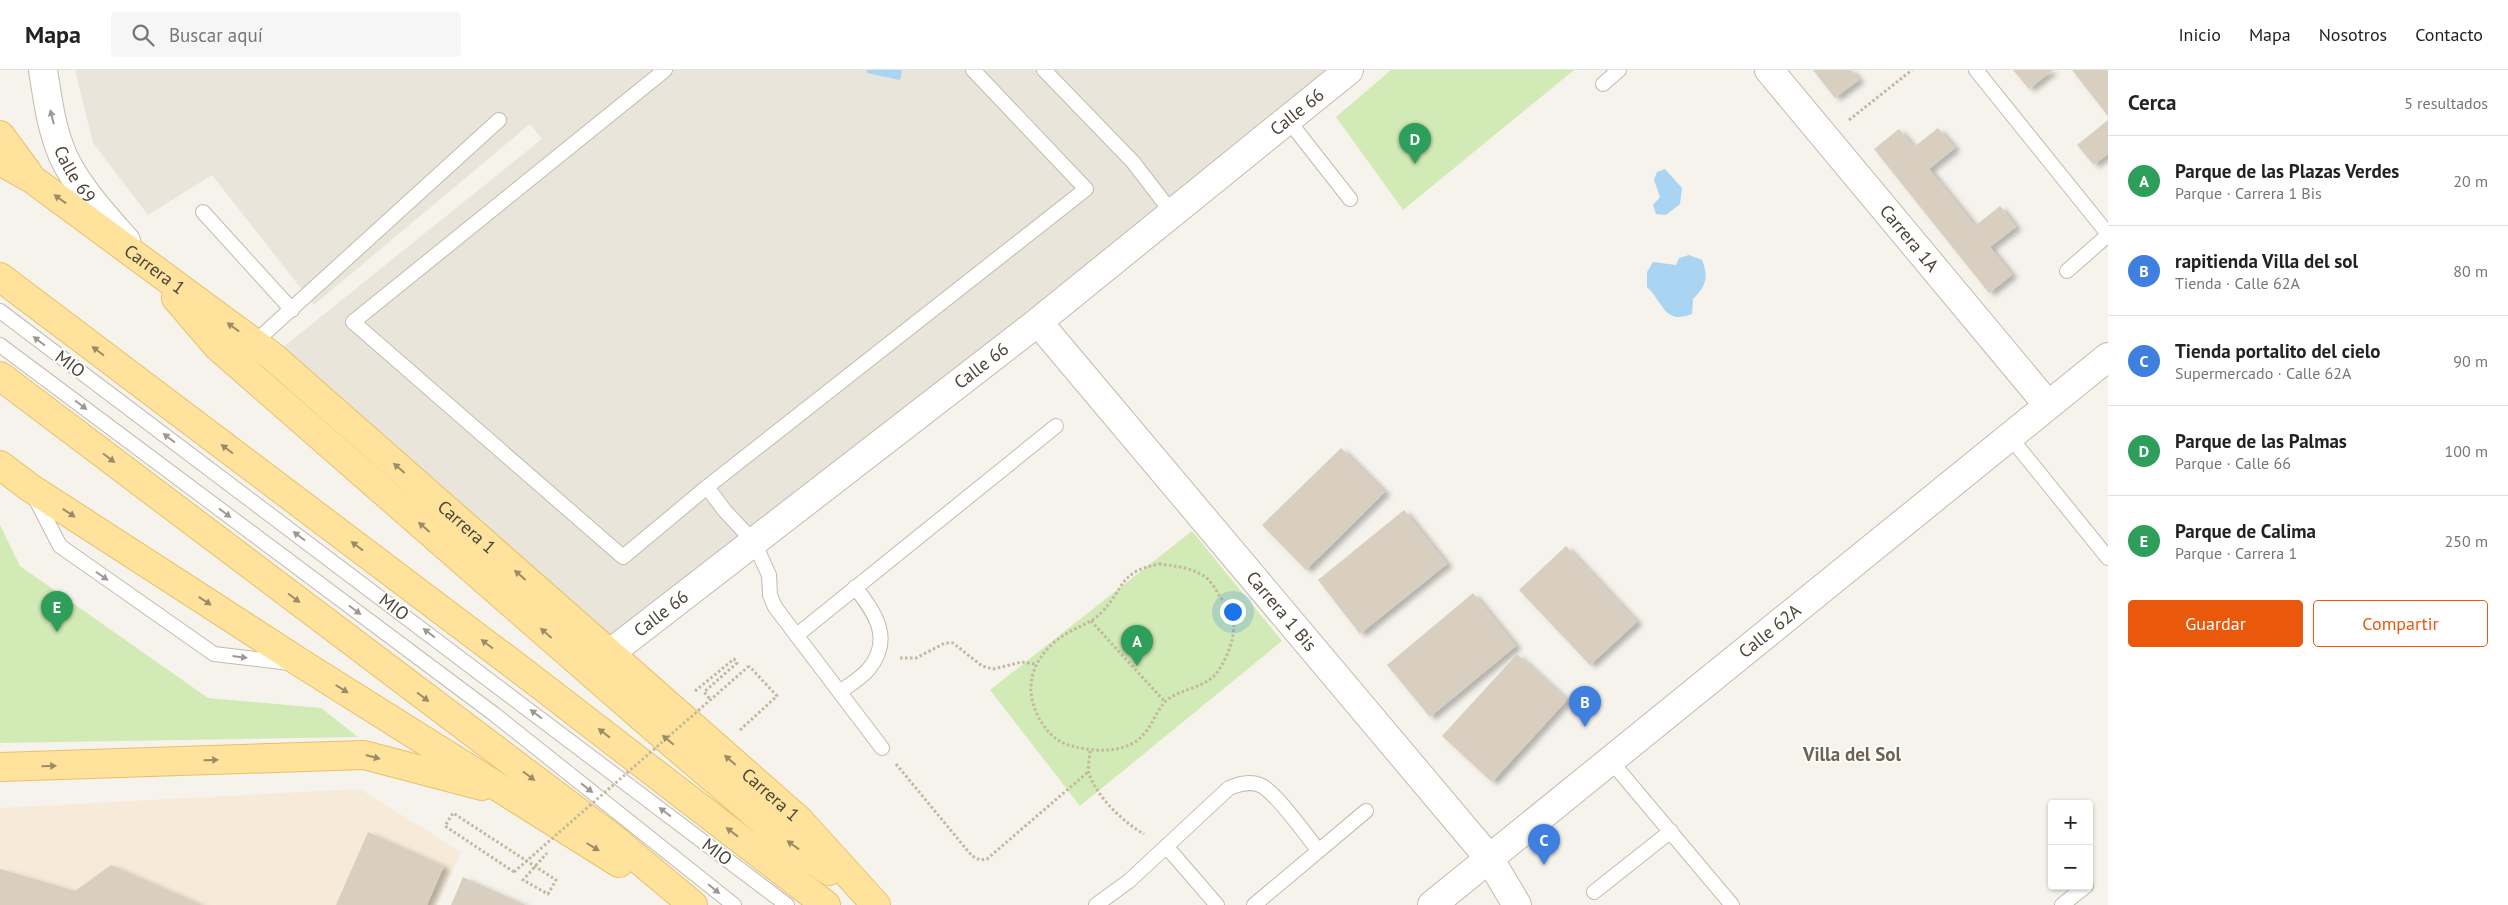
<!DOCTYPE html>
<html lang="es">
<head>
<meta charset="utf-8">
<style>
  :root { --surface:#fff; --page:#f6f6f6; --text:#222; --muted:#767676; --line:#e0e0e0; --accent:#ea580c }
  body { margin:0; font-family:"PT Sans",sans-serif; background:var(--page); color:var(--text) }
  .controls { position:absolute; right:15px; bottom:15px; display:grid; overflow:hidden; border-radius:5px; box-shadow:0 1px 4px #0004 }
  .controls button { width:45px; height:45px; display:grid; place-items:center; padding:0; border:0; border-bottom:1px solid var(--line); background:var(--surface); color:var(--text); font:25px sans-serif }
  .you { position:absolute; left:1232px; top:541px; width:18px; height:18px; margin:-12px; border:4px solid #fff; border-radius:50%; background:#1a73e8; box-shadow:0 0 0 8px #1a73e833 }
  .badge { display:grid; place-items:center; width:32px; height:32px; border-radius:50%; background:var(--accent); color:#fff; font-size:16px; font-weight:700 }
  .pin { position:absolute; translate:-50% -41px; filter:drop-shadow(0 1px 2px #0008) }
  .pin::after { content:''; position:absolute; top:26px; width:18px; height:15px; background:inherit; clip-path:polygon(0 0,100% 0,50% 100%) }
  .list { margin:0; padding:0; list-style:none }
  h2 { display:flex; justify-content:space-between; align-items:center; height:65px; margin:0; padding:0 20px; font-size:21px }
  h2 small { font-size:16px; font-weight:400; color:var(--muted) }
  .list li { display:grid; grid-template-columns:32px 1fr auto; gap:15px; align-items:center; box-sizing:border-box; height:90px; padding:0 20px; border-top:1px solid var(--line) }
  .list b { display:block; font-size:19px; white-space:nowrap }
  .list p { margin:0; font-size:16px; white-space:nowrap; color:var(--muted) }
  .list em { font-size:16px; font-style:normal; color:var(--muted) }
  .actions { display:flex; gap:10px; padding:15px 20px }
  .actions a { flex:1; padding:11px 0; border:1px solid var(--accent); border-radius:5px; text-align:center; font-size:18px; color:var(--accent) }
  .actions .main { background:var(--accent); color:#fff }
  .icon { flex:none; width:28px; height:28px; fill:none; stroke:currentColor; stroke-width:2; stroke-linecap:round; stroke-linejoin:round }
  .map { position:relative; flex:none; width:2108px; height:835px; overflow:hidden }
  header { display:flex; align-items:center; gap:30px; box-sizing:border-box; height:70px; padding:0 25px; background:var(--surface); border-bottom:1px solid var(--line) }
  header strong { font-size:24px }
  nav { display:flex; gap:28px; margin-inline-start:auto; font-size:18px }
  .search { width:350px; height:45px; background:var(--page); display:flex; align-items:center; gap:12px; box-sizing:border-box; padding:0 18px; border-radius:5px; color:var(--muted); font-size:19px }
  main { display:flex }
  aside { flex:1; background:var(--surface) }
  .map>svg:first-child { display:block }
</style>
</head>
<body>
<header>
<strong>Mapa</strong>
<div class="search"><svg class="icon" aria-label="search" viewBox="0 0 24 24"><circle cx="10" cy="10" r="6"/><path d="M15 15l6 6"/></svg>Buscar aquí</div>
<nav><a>Inicio</a><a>Mapa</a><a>Nosotros</a><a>Contacto</a></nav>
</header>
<main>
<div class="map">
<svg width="2108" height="835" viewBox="0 0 2108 835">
  <defs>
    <filter id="shadow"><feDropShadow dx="5.5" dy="3" stdDeviation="2.5" flood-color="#0004"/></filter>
  </defs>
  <rect width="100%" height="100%" fill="#f6f3ec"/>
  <path fill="#eae5da" d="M75,0H1349L609,584L272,286L542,69L530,54L314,235L212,105L148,145L93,73Z"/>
  <path fill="#f7ead8" d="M360,719L461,782L437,835H0V738Z"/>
  <path fill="#d2eab5" d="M1391,0H1574L1403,140L1336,47Z
    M0,455L20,496L208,628L321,638L358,667L0,673Z
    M1192,461L1282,571L1080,736L990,620Z"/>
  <path fill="#a9d4f2" d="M867,0H902L900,10L867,3Z
    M1665,99L1682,118L1680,134L1666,145L1656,144L1653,135L1660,127L1654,110L1657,102Z
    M1689,185L1702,190C1709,207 1706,216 1693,229L1692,244C1664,255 1664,233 1647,217V202L1653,192L1676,195L1679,188Z"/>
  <path fill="#d8cfc1" filter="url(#shadow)" d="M1813,0H1851L1859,10L1835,28Z
    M2013,0H2053L2029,19Z
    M2072,0H2108V46Z
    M2108,50V84L2094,95L2077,75Z
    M1938,58L1955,78L1929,99L1975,156L2000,136L2016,157L1990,177L2012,205L1989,223L1874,79L1899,59L1914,77Z
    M1341,378L1385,422L1306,500L1262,455Z
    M1404,440L1447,494L1360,564L1318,510Z
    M1566,476L1637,552L1590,595L1519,520Z
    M1473,523L1516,576L1430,647L1387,595Z
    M1517,584L1567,630L1492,712L1442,666Z
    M368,762L444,796L427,835H336Z
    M111,795L202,835H0V799L75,821Z
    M463,807L526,835H451Z"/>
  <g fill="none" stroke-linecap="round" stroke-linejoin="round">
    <defs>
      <path id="lane" d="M665,0L353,252L623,487L707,417L1086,119L973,0
        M1044,0L1133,92L1173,144
        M1976,0L2108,164
        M1603,14L1619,0
        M1288,50L1350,129
        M203,142L292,240
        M2067,201L2108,165
        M0,241L787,835
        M255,272L499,50
        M0,275L494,644L734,835
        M2010,367L2108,488
        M707,417L725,441L754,472L769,505L770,525L775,537L882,678
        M34,426L60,476L214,584L290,593
        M797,565L1056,356
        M840,622C849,615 861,608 868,600C894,569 875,543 855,517
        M1610,690L1732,835
        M1166,776L1217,835
        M1594,822L1671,761
        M1096,835L1129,811L1229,718C1239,714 1249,711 1260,715C1275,721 1306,765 1318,780
        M1254,835L1366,741
        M2062,835L2086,816"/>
      <g id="street">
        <path id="s1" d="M43,0C48,31 52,66 67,94C82,122 105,147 126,171"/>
        <path id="s2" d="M1769,0L2048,335"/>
        <path id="s3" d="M1038,252L1489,788L1517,835"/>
        <path id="s4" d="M609,584L1038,252L1349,0"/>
        <path id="s5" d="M1432,835L2108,287"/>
      </g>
      <g id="primary">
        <path d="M0,65L28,103"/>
        <path id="s6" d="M0,91L32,109L272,286L799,750L876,835"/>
        <path d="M0,207L526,604L826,835"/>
        <path d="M176,228L217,276L653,657L783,768L829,801"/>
        <path d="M0,306L614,769L693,835"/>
        <path d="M0,395L29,417L304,595L619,793"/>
        <path d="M0,697L364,685L482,716"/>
      </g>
    </defs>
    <use href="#lane" stroke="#c2bbae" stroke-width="16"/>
    <use href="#street" stroke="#c2bbae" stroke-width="30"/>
    <use href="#primary" stroke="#e6c16a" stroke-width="30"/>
    <path stroke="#c4b79f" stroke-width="3" stroke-dasharray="2.5 2.5" stroke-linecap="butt" d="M1849,50L1912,0
      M1159,494C1174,496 1189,497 1202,505C1209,508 1215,518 1219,525C1223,531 1229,537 1232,544C1238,561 1228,587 1218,601C1207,618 1182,618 1167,630C1156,640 1153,655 1143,665C1126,684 1094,682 1072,676C1055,672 1044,659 1037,644C1021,610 1038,580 1069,562C1080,556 1092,552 1101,543C1126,517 1118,502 1159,494Z
      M1091,551L1165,632
      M900,588H916L945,573H953L982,596L993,599L1022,592L1036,594
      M695,621L734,589L737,593L704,622L710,629
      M740,660L777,626L749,596
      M1090,681C1090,688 1087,698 1089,704C1098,728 1123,752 1144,764
      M896,694L972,786L980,790L987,789L1088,702
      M514,802L445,756L453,743L556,810L548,824L523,810L547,783"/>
    <use href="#lane" stroke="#fff" stroke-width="14"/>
    <use href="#street" stroke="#fff" stroke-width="28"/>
    <use href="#primary" stroke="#ffe39c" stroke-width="28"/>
    <path stroke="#c4b79f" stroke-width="3" stroke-dasharray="2.5 2.5" stroke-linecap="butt" d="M514,802L749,596"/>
  </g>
  <defs><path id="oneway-solid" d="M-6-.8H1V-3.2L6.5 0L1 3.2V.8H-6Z" transform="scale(1.25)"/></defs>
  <g fill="#9c9892">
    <use href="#oneway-solid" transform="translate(52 47) rotate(-104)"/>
    <use href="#oneway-solid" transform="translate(39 271) rotate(-143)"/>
    <use href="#oneway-solid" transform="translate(81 335) rotate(37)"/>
    <use href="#oneway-solid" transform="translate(169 368) rotate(-143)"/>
    <use href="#oneway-solid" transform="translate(225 443) rotate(37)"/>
    <use href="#oneway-solid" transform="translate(299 466) rotate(-143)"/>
    <use href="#oneway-solid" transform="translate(102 506) rotate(35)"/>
    <use href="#oneway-solid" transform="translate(355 540) rotate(37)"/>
    <use href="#oneway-solid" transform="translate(429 563) rotate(-143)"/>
    <use href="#oneway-solid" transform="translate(240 587) rotate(7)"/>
    <use href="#oneway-solid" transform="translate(536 644) rotate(-143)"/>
    <use href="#oneway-solid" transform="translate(587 718) rotate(38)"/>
    <use href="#oneway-solid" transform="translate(665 742) rotate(-143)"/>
    <use href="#oneway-solid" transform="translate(714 819) rotate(39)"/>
  </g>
  <g fill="#9c8c66">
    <use href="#oneway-solid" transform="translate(60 129) rotate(-144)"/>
    <use href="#oneway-solid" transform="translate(233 257) rotate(-144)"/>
    <use href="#oneway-solid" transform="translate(98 281) rotate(-143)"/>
    <use href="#oneway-solid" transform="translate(227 379) rotate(-143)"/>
    <use href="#oneway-solid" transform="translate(109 388) rotate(37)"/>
    <use href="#oneway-solid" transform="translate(399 398) rotate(-139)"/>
    <use href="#oneway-solid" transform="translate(69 443) rotate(33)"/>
    <use href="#oneway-solid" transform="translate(424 457) rotate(-139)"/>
    <use href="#oneway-solid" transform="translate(357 476) rotate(-143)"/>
    <use href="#oneway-solid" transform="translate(520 505) rotate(-139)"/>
    <use href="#oneway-solid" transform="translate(294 528) rotate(37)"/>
    <use href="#oneway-solid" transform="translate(205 531) rotate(33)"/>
    <use href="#oneway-solid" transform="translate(546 563) rotate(-139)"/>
    <use href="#oneway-solid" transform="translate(487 574) rotate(-143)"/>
    <use href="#oneway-solid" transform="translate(342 619) rotate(32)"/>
    <use href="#oneway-solid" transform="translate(423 627) rotate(37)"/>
    <use href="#oneway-solid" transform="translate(604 663) rotate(-142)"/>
    <use href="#oneway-solid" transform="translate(668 670) rotate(-140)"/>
    <use href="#oneway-solid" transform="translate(373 687) rotate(15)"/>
    <use href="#oneway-solid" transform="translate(211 690) rotate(-2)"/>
    <use href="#oneway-solid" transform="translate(730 690) rotate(-139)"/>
    <use href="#oneway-solid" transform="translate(49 696) rotate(-2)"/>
    <use href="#oneway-solid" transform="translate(529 706) rotate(37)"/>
    <use href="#oneway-solid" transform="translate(732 762) rotate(-142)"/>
    <use href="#oneway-solid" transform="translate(793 775) rotate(-144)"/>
    <use href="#oneway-solid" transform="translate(593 777) rotate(32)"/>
  </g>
  <g text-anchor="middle" stroke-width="4" stroke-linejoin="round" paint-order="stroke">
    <g font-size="18" fill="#4b4439" stroke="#fff">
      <text dy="6" stroke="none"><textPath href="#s4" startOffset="876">Calle 66</textPath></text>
      <text dy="6" stroke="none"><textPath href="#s1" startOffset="110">Calle 69</textPath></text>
      <text dy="6" stroke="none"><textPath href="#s2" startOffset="219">Carrera 1A</textPath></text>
      <text dy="6" stroke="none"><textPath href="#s6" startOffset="189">Carrera 1</textPath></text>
      <text transform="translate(70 294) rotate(37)" y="6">MIO</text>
      <text dy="6" stroke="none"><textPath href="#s4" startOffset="471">Calle 66</textPath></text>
      <text dy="6" stroke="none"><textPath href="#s6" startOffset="594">Carrera 1</textPath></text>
      <text transform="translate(394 537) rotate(37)" y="6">MIO</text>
      <text dy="6" stroke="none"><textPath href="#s3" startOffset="378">Carrera 1 Bis</textPath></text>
      <text dy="6" stroke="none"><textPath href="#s4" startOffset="66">Calle 66</textPath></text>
      <text dy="6" stroke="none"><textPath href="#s5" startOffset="435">Calle 62A</textPath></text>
      <text dy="6" stroke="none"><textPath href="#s6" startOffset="999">Carrera 1</textPath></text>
      <text transform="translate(717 782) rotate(37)" y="6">MIO</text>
    </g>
    <g font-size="19" font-weight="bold" fill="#6e6250" stroke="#fff">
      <text x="1852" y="691">Villa del Sol</text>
    </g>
  </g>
</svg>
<div class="controls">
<button>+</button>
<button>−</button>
</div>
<div class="you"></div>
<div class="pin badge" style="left:1137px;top:596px;background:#2e9e5b">A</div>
<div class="pin badge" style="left:1585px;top:657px;background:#3f7fe0">B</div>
<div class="pin badge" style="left:1544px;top:795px;background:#3f7fe0">C</div>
<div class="pin badge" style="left:1415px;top:94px;background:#2e9e5b">D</div>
<div class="pin badge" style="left:57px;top:562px;background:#2e9e5b">E</div>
</div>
<aside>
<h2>Cerca<small>5 resultados</small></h2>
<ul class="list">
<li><span class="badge" style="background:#2e9e5b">A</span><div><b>Parque de las Plazas Verdes</b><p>Parque · Carrera 1 Bis</p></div><em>20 m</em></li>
<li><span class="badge" style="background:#3f7fe0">B</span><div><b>rapitienda Villa del sol</b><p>Tienda · Calle 62A</p></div><em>80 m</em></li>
<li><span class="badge" style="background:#3f7fe0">C</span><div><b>Tienda portalito del cielo</b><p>Supermercado · Calle 62A</p></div><em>90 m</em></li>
<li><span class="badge" style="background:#2e9e5b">D</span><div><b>Parque de las Palmas</b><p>Parque · Calle 66</p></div><em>100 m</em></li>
<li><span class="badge" style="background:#2e9e5b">E</span><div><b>Parque de Calima</b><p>Parque · Carrera 1</p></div><em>250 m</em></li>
</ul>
<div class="actions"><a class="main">Guardar</a><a>Compartir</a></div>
</aside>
</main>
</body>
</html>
